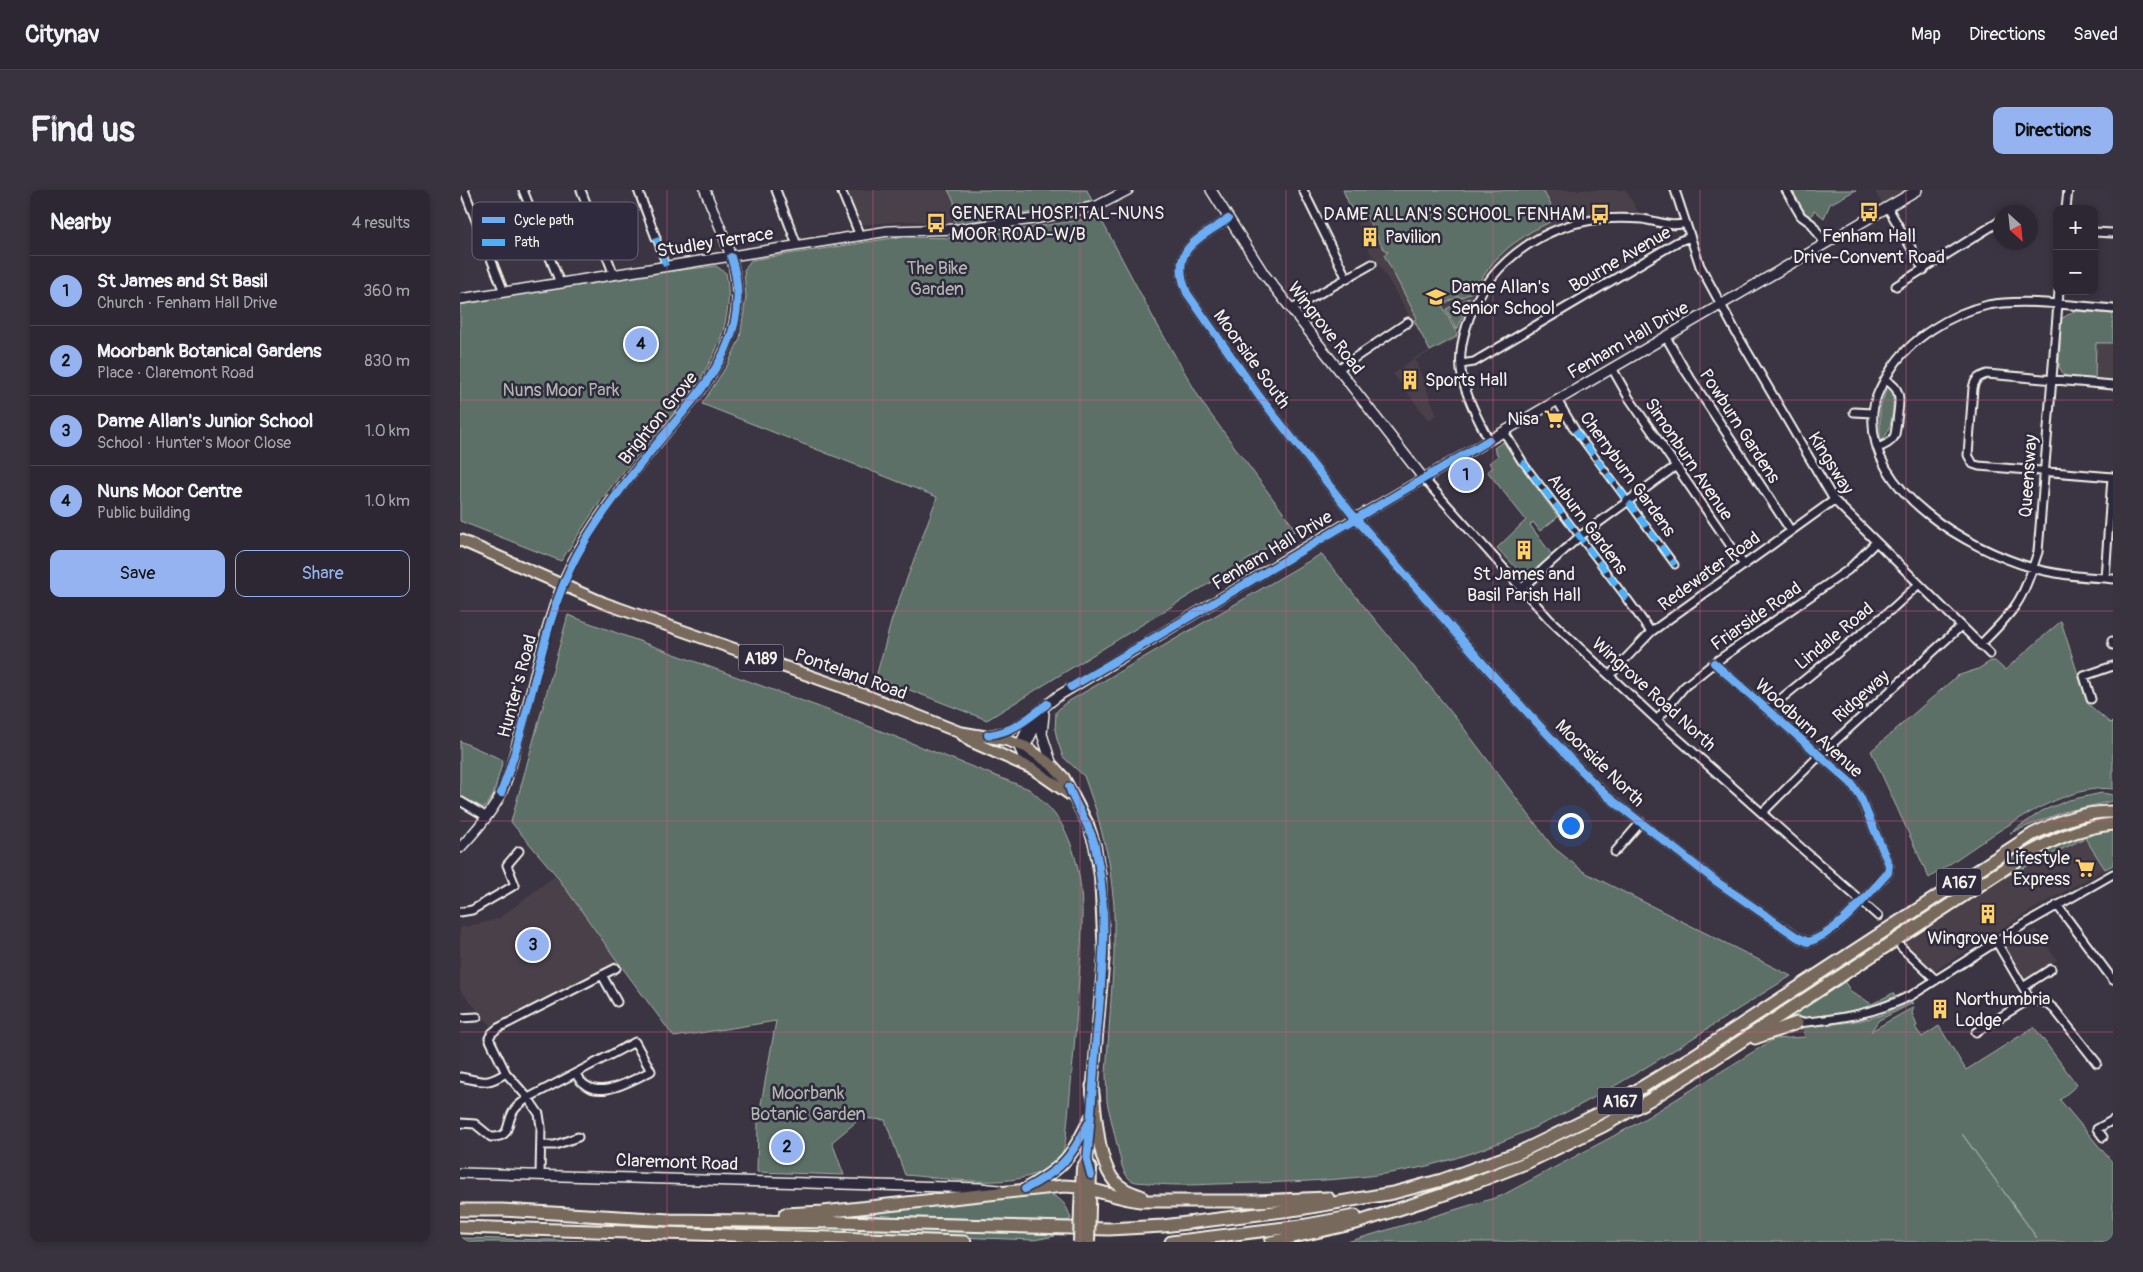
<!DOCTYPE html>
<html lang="en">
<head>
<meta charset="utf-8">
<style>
  :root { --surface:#2c2732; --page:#38333e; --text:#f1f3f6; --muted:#a6a5ac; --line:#48444d; --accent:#95b2f1 }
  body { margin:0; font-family:Pangolin,sans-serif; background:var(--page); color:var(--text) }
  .controls { position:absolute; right:15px; top:15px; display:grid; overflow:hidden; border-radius:10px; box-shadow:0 2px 8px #0003 }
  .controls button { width:45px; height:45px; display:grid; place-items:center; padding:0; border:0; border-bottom:1px solid var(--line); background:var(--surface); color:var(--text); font:25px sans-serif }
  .compass { position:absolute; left:1533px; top:15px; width:45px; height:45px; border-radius:50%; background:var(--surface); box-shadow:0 2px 8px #0003; rotate:153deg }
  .you { position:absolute; left:1110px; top:635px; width:18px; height:18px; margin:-12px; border:4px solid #fff; border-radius:50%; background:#1a73e8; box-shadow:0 0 0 8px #1a73e833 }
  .badge { display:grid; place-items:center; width:32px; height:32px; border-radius:50%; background:var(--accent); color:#111; font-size:16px; font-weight:700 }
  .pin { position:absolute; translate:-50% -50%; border:2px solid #fff; box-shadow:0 1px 5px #0006 }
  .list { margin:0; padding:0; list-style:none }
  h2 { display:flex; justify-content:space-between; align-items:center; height:65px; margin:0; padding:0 20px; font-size:21px }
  h2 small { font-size:16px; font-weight:400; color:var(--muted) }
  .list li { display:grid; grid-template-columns:32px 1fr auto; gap:15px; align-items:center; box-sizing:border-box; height:70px; padding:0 20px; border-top:1px solid var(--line) }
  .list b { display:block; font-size:19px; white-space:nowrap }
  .list p { margin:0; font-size:16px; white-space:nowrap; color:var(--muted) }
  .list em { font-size:16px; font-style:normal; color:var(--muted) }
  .actions { display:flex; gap:10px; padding:15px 20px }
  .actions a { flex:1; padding:11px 0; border:1px solid var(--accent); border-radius:10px; text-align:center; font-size:18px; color:var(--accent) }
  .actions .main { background:var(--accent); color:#111 }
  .map { position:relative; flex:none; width:1653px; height:1052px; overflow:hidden; border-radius:10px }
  header { display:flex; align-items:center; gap:30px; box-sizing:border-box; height:70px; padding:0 25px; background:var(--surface); border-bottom:1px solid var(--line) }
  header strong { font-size:24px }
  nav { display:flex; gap:28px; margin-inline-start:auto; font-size:18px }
  .intro { display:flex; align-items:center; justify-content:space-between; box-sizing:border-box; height:120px; padding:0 30px }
  h1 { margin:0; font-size:35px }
  .button { padding:12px 22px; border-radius:10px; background:var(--accent); color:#111; font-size:18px; font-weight:700 }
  main { display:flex; gap:30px; padding:0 30px }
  aside { flex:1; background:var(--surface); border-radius:10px; box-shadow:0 2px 8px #0003 }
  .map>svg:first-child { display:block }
</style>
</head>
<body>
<header>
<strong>Citynav</strong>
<nav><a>Map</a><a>Directions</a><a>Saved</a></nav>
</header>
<div class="intro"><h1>Find us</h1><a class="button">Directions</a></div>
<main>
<aside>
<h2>Nearby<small>4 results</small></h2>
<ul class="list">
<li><span class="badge">1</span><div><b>St James and St Basil</b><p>Church · Fenham Hall Drive</p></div><em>360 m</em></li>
<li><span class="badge">2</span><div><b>Moorbank Botanical Gardens</b><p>Place · Claremont Road</p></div><em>830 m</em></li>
<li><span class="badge">3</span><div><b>Dame Allan's Junior School</b><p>School · Hunter's Moor Close</p></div><em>1.0 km</em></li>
<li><span class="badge">4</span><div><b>Nuns Moor Centre</b><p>Public building</p></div><em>1.0 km</em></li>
</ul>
<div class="actions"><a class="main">Save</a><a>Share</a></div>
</aside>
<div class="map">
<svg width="1653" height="1052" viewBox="0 0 1653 1052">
  <rect width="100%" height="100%" fill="#3b3442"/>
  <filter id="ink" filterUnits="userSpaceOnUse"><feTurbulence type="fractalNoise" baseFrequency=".02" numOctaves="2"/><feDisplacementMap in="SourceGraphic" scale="10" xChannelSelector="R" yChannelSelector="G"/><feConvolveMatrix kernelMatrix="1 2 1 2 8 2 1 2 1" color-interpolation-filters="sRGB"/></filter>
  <g filter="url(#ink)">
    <path fill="#494049" d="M386,0H488L494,11L495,34L447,31L400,35Z
      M883,0H1166L1180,25L1154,22L1116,28L1077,44L1044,67L1019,99L1010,115L999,148L955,170L977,225L968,230L933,184L954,168L970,161L914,66L912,67Z
      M1414,0H1446L1422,14Z
      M1636,152L1653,153V191L1635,190Z
      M1625,648L1645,679L1570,721L1473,782L1443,753L1547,686Z
      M96,685L158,772L31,836L0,800V738L38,729Z
      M1575,739L1597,770L1565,791L1545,758Z"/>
    <path fill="#5c6f67" stroke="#a8b0a8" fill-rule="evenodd" d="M488,0H627L633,13L495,34L494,11Z
      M883,0H1083L1096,25L1092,31L1072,41L1050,56L1034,71L1012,102L1001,108L999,106L982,115L997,144L996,147L970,161L954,130L957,128L924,65L928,62L923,58L904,22L894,26Z
      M1331,0H1396L1370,14L1364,28L1354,20L1350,30Z
      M632,28L643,33L694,129L743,214L836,340L527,530L416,487L432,429L477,307L242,214L268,174L280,148L286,107L284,80L291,70L439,47L505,48Z
      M256,76L266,83C283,167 202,232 155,292C135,317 119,344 101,371L0,331V115L152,88Z
      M1010,107L997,140L986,119Z
      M1614,121L1653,124V153H1636L1635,190L1606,188L1599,177L1601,129Z
      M1427,197L1432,199C1435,211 1433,245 1420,251V218Z
      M1043,252L1098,327L1080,341L1073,332L1070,335L1092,365L1066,388L1037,358L1066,330L1027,281L1033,278L1029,273L1038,266L1034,258Z
      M861,364L1000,533L1093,657L1124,682L1331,786C1215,857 1101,943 967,976C898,992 825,992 756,994C733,995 711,996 688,993C683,992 677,993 673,991C667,989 664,981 662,976L647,912L646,884L654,765V715L649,671L636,620L624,586L603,567L597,549L595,539L596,522L604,514Z
      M108,425L362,518L569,599C588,615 601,628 610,652C627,695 622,744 619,788C616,841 611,895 606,948C605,954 604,961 600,966C573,1005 486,988 445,985L425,930L401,928L372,952L384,985L297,982L298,931L316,831L214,847L158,772L96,685L51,632Z
      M1601,431L1627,513L1650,533L1653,532V599C1598,592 1515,658 1469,688L1411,561L1497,486L1518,479L1531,471H1535L1545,480Z
      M0,551L43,570L33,606L24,618L0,606Z
      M1642,603L1653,605V611L1603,622L1550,643L1582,621L1609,610Z
      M1653,639V675L1645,679L1625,648L1641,641Z
      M1622,647L1623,649L1547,686L1384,791L1392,803L1412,814L1433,803L1435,806C1398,825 1366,824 1326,830L1325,828L1564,671L1602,651Z
      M1450,812L1453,813L1419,830L1411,841L1454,817L1452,823L1457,836L1455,837L1462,847L1479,836L1506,880L1574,837L1617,895L1600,910L1653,973V1052H887L1041,1006L1176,934L1314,849L1345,847L1343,838L1346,836C1383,834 1418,831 1450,812ZM1502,944L1503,945L1577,1048Z
      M587,1003C602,1009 606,1013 611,1029L607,1031L374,1025Z
      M352,1035L576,1041L595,1046L574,1050L258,1038L259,1036Z
      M0,1048L134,1051L150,1052H0Z"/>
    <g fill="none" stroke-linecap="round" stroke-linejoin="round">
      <defs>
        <path id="pedestrian" d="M196,48L206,76
          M1115,240L1215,375
          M1062,271L1167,409"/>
        <path id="minor" d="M4,0L44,102
          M63,0L100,93
          M121,0L154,85
          M178,0L196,48
          M316,0L337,55
          M381,0L400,46
          M843,0L887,89
          M1215,0L1240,76L1277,144L1374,310L1530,464
          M1326,0L1341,26L1352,34L1365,54
          M1428,18L1464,80
          M1606,19L1608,0
          M768,29C736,51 709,59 727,103L799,206L891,323L1040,493L1118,577L1147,606L1257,692L1337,747L1348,752C1378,743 1406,706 1428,683L1429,675L1401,608L1391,593L1254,473
          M1634,42L1653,43
          M1436,96L1540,31
          M832,119L912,74
          M1206,147L1223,177L1331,341
          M1001,174L1014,172L1217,52L1230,47
          M1152,178L1169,208L1284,375
          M878,179L948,132
          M1653,195L1527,184C1518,187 1515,189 1513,198L1508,265L1513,274L1519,276L1653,287
          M1097,210L1115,240
          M1394,222L1413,223
          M1044,242L1062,271
          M1029,250C1019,232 1007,208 1002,187C999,171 1001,154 1006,138C1023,77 1078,36 1140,29C1154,28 1168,28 1182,29C1197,31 1211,38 1226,33
          M1417,258C1424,256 1430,253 1434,247C1436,243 1436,236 1437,231C1439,213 1444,199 1425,190
          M1652,287L1645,388C1621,387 1597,385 1573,378C1509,359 1407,303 1413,223C1414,208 1422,194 1430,181C1449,149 1492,123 1528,115C1565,108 1615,116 1653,119
          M964,289L1089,429L1197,530L1418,726
          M1645,388L1653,389
          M1062,398L1119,347L1216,276
          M1167,409L1191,442
          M1652,451L1653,455
          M1520,455C1533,442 1547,429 1557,413C1567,398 1572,379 1578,362L1599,101
          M1150,485L1191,442L1374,310
          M1631,509L1624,486L1653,476
          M1307,520L1433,418L1459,394
          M1197,530L1224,497L1254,473L1388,380L1416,352
          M0,611L27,627
          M1303,622L1360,565L1501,436
          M1155,662L1181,632
          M1597,715L1653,790
          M0,722L12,720L55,695L47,675L59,661
          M1536,751L1570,809L1588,814L1595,820L1637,873
          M1441,757L1476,790
          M142,785L157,812
          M1563,797L1591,779
          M0,828L17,827
          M1337,833C1380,829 1414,824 1452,805L1558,738L1653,684
          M1516,842L1570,809
          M0,887C23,891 25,896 46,883
          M0,933L15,934L31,947C52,947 45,936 53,922C56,916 63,912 68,908L175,852L191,881C169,892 132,915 116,884
          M1643,947L1637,939L1653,930
          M81,955H95L118,947
          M80,984L81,937L79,924L68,908L46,883L29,848L32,843L38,838L156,778"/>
        <path id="tertiary" d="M751,0L804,84L964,289
          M0,109L429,41L501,39L574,29L637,16L668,0
          M584,524L582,544L592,575
          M529,545L549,541L569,529
          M562,563L583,521
          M606,600L594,586L563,566L559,557L573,526L598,506L831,366L1457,0
          M0,658C15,642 31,624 41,604C49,587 53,568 58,550C75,493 85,426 112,373C136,326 171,285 205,244C233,210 264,177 274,133C286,84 262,45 245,0
          M0,983L520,998L539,1000"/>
        <path id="primary" d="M0,350L144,413L410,507L499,542L546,550L566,557L592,575L604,588L628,634L635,656L640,686L644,765L632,903
          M499,542L510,551L573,579L612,606
          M620,1018L622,978L627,970
          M630,1018L631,979L627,970L631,930"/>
        <path id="trunk" d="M1295,848L1337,833
          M632,896C636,922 637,966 652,988C659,998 669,1002 681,1006
          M569,997C605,977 613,964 631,927
          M0,1020H42L210,1030L380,1032L649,1039L703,1036L839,1019L933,1003L982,990L1060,962L1138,924L1230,868L1573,644C1598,632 1624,621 1653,622
          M325,1024L363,1022L604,996C630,996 655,1008 680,1011H795L868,1008
          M0,1037L505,1052
          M711,1052L841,1036L895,1026
          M811,1052L896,1033L988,1003L1066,973L1143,936L1191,909L1237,880L1561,668C1590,651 1619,637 1653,634"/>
      </defs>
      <use href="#pedestrian" stroke="#f4f1e8" stroke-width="9"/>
      <use href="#minor" stroke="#f4f1e8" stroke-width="11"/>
      <use href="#tertiary" stroke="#f4f1e8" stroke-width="12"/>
      <use href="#primary" stroke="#f4f1e8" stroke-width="14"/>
      <use href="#trunk" stroke="#f4f1e8" stroke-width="15"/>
      <use href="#pedestrian" stroke="#2f2a3d" stroke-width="5"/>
      <use href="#minor" stroke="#2f2a3d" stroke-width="7"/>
      <use href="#tertiary" stroke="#2f2a3d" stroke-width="9"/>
      <use href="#primary" stroke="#77695c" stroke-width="10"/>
      <use href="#trunk" stroke="#77695c" stroke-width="11"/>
      <defs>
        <path id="primary-bridge" d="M619,1052L620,1018
          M629,1052L630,1018"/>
      </defs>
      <use href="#primary-bridge" stroke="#f4f1e8" stroke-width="14" stroke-linecap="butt"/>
      <use href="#primary-bridge" stroke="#77695c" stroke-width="10"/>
      <path stroke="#4cb0f7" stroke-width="6" stroke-dasharray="12 6" stroke-linecap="butt" d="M196,48L206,76
        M1115,240L1215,375
        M1062,271L1167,409"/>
      <defs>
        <path id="cycleway" d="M768,29C736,51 709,59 727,103L799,206L891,323L1040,493L1118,577L1147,606L1257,692L1337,747L1348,752C1378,743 1406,706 1428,683L1429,675L1401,608L1391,593L1254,473
          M611,497L1029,250
          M528,545C553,542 568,529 587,514
          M609,597C616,618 630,634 635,656C650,721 642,788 636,853C633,892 631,931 627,970L631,985
          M41,603C57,561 68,517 79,473C90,432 101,390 124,353C145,318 170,287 195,256C242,199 297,146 271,67
          M565,999C600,980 610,970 628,934"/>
      </defs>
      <use href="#cycleway" stroke="#2f2a3d" stroke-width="11"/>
      <use href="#cycleway" stroke="#6dadf4" stroke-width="8"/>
    </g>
  </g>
  <path fill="none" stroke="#d15985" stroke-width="1" stroke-opacity="0.55" d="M207,0V1052M413,0V1052M620,0V1052M826,0V1052M1033,0V1052M1240,0V1052M1446,0V1052M0,210H1653M0,421H1653M0,631H1653M0,842H1653"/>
  <defs>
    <symbol id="bus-bare" viewBox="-9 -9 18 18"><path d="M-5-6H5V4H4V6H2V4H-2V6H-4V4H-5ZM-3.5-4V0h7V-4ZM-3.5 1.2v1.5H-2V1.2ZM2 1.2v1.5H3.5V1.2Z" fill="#ffd166" stroke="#2f2a3d" stroke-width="2.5" paint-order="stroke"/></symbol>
    <symbol id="building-bare" viewBox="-9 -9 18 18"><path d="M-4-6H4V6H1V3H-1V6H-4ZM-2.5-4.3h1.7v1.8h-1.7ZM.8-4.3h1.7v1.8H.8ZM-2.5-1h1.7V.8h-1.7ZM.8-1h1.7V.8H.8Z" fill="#ffd166" stroke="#2f2a3d" stroke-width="2.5" paint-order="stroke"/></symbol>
    <symbol id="school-bare" viewBox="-9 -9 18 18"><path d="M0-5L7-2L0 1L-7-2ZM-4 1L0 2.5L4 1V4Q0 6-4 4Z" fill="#ffd166" stroke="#2f2a3d" stroke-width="2.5" paint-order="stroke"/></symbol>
    <symbol id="supermarket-bare" viewBox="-9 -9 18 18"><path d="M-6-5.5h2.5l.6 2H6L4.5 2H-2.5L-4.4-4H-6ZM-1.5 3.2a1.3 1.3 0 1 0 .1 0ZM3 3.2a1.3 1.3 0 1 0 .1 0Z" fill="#ffd166" stroke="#2f2a3d" stroke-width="2.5" paint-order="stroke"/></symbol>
  </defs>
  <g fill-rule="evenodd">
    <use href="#bus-bare" x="1395" y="8" width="28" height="28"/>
    <use href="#bus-bare" x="1126" y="10" width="28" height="28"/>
    <use href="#bus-bare" x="462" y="19" width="28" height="28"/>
    <use href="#building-bare" x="896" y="33" width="28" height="28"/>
    <use href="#school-bare" x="962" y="93" width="28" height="28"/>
    <use href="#building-bare" x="936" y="176" width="28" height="28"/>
    <use href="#supermarket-bare" x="1080" y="215" width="28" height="28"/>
    <use href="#building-bare" x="1050" y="346" width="28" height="28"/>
    <use href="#supermarket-bare" x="1611" y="664" width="28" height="28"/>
    <use href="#building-bare" x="1514" y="710" width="28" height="28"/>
    <use href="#building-bare" x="1466" y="805" width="28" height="28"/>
  </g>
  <g text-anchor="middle" stroke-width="5" stroke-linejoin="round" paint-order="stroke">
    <g fill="#2f2a3d" stroke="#b9b5b5" stroke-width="1">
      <rect x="278.5" y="454.5" width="45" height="27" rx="4"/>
      <rect x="1476.5" y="678.5" width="45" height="27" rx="4"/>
      <rect x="1137.5" y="897.5" width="45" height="27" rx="4"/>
    </g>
    <g font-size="16" font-weight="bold" fill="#f4f1e8">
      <text x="301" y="474">A189</text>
      <text x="1499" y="698">A167</text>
      <text x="1160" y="917">A167</text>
    </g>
    <g font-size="18" fill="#f4f1e8" stroke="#2f2a3d" text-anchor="start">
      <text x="491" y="29">GENERAL HOSPITAL-NUNS<tspan x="491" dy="21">MOOR ROAD-W/B</tspan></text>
      <text x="1125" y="30" text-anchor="end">DAME ALLAN'S SCHOOL FENHAM</text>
      <text x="1409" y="52" text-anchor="middle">Fenham Hall<tspan x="1409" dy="21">Drive-Convent Road</tspan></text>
      <text x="925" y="53">Pavilion</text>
      <text x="991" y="103">Dame Allan's<tspan x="991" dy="21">Senior School</tspan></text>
      <text x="965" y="196">Sports Hall</text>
      <text x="1079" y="235" text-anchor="end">Nisa</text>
      <text x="1064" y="390" text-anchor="middle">St James and<tspan x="1064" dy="21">Basil Parish Hall</tspan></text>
      <text x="1610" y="674" text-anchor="end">Lifestyle<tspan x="1610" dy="21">Express</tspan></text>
      <text x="1528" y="754" text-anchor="middle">Wingrove House</text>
      <text x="1495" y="815">Northumbria<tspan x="1495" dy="21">Lodge</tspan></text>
    </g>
    <g font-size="18" fill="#f4f1e8" stroke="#2f2a3d">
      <text transform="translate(255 52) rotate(-9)" y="6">Studley Terrace</text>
      <text transform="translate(1160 69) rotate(-30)" y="6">Bourne Avenue</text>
      <text transform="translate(866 138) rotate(52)" y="6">Wingrove Road</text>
      <text transform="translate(1168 150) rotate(-30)" y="6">Fenham Hall Drive</text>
      <text transform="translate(792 169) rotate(54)" y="6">Moorside South</text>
      <text transform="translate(198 228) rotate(-51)" y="6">Brighton Grove</text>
      <text transform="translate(1280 236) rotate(57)" y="6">Powburn Gardens</text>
      <text transform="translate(1229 269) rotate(56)" y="6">Simonburn Avenue</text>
      <text transform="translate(1371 273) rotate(58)" y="6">Kingsway</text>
      <text transform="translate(1168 284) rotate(54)" y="6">Cherryburn Gardens</text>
      <text transform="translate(1568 286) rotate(-86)" y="6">Queensway</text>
      <text transform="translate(1128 334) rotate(53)" y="6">Auburn Gardens</text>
      <text transform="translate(812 360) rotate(-31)" y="6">Fenham Hall Drive</text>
      <text transform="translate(1249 381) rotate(-36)" y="6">Redewater Road</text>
      <text transform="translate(1296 426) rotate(-35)" y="6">Friarside Road</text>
      <text transform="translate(1374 446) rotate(-39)" y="6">Lindale Road</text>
      <text transform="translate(391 484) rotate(20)" y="6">Ponteland Road</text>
      <text transform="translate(57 496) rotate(-75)" y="6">Hunter's Road</text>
      <text transform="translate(1194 504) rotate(42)" y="6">Wingrove Road North</text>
      <text transform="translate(1401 506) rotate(-42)" y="6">Ridgeway</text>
      <text transform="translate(1349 538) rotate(42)" y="6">Woodburn Avenue</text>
      <text transform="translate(1140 573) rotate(44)" y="6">Moorside North</text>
      <text transform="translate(217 972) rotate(2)" y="6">Claremont Road</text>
    </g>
    <g font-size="18" fill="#b0b6ae" stroke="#2f2a3d">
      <text x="477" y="84">The Bike<tspan x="477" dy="21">Garden</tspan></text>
      <text x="101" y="206">Nuns Moor Park</text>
      <text x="348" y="909">Moorbank<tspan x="348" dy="21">Botanic Garden</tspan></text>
    </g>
  </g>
  <rect x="12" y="12" width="166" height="58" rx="8" fill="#2f2a3d" stroke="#6a6670" stroke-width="1"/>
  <rect x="22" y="27" width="23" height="6" fill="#6dadf4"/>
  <rect x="22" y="49" width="23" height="7" fill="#4cb0f7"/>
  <g font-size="14" fill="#f4f1e8">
    <text x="54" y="35">Cycle path</text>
    <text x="54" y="57">Path</text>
  </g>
</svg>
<div class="controls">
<button>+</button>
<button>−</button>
</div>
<svg class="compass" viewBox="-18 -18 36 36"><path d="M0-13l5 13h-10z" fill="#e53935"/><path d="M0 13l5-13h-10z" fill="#a6a5ac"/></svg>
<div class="you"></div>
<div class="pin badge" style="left:1006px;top:285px">1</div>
<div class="pin badge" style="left:327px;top:957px">2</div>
<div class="pin badge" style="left:73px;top:755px">3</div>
<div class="pin badge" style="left:181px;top:154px">4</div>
</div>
</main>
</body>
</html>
